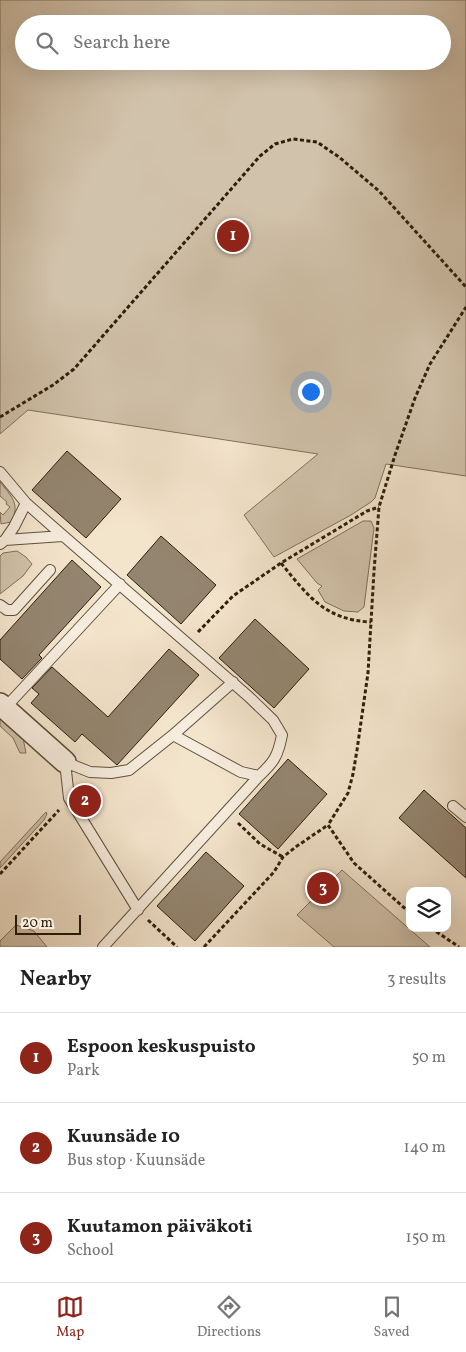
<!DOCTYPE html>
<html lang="en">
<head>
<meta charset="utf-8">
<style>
  :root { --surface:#fff; --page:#f2f2f2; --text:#222; --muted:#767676; --line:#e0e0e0; --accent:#8f2418 }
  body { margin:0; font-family:Vollkorn,serif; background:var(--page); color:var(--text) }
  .controls { position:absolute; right:15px; bottom:15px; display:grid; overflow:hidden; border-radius:10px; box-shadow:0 5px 20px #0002 }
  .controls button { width:45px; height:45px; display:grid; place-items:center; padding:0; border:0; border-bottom:1px solid var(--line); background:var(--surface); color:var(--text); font:25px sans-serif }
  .scale { position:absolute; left:15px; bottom:12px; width:66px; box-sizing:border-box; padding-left:5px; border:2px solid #2d1e0c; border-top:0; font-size:14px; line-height:18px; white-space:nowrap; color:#2d1e0c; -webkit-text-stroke:4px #f7edde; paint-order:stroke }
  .you { position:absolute; left:310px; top:391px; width:18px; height:18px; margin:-12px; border:4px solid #fff; border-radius:50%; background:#1a73e8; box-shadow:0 0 0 8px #1a73e833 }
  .badge { display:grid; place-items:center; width:32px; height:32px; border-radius:50%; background:var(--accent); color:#fff; font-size:16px; font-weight:700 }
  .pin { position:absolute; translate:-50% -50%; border:2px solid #fff; box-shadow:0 1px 5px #0006 }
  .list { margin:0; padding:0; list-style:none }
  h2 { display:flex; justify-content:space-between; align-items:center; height:65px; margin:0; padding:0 20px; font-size:21px }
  h2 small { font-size:16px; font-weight:400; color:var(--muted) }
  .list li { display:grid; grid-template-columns:32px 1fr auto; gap:15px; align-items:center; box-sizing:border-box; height:90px; padding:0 20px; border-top:1px solid var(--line) }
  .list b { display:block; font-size:19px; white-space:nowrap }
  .list p { margin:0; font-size:16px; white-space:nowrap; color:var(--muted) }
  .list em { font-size:16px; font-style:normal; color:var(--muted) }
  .icon { flex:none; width:28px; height:28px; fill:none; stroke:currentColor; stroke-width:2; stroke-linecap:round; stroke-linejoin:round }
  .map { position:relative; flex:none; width:466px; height:947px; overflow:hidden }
  .search { position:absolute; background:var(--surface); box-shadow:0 5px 20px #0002; left:15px; right:15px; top:15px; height:55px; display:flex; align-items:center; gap:12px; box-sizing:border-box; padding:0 18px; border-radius:28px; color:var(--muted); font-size:19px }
  .sheet { height:335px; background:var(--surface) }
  nav { display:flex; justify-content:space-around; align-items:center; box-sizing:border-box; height:70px; border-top:1px solid var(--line); background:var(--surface); font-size:14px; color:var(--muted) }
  nav a { display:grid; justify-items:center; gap:2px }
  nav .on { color:var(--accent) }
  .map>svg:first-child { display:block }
</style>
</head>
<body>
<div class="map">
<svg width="466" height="947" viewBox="0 0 466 947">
  <rect width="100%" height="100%" fill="#f3e4cc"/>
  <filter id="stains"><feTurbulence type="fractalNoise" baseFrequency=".004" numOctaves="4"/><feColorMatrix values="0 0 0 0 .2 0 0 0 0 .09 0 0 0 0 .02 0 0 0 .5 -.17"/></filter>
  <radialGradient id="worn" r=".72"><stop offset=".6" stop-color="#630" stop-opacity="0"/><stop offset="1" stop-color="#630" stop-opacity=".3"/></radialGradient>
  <path fill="#d1c2ab" stroke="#7f705c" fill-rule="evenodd" d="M0,0H466V476L386,464L375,498L371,502L351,515L274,557L244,515L318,454L28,410L0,434ZM24,24H442V61H24Z
    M0,482C11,496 21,504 11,522L1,524L0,512L3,515L10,507L6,504L7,502L0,496Z
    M363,521H371L374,528L364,607L358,612L344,611L325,602L318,590L322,586L317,583L297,559Z
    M17,551L26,557L32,564L23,576L0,594V556L3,553Z
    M0,714L23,738L26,753H20L13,738L0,726Z
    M46,812L47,814L44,820L0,868V862Z
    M342,870L430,947H334L297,915Z
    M16,925L34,931L47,947H0V941Z"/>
  <path fill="#948570" stroke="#2d1e0c" d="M67,451L121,499L86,538L32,490Z
    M161,536L216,585L181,624L127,575Z
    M72,560L101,587L39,655L42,658L22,679L0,659V640Z
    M255,619L309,669L274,708L219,658Z
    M169,649L199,675L117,765L82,734L75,742L31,703L39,694L32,688L52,667L108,717Z
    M288,759L327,794L278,849L239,814Z
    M424,790L466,828V878L399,818Z
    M206,852L244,886L195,941L157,906Z"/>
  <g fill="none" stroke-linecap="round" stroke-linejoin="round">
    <defs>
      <path id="service" d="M0,472L26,503L52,526L248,696L273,720L282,735C278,756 274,762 259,776L241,772L173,735L129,770L111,773L90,772L65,762L69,798L138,910
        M5,540L14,527L26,503
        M0,544L5,540L63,536
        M0,605L7,610H14L50,570
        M5,708L120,584
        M173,735L233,682
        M453,806L466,817
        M103,947L259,776"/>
      <path id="minor" d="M0,704L65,762"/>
    </defs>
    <use href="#service" stroke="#5e503c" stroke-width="12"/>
    <use href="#minor" stroke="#5e503c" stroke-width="24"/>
    <path stroke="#2d1e0c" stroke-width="3" stroke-dasharray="4 2.5" stroke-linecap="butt" d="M0,417L53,385L74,369L260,156L275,144L293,139L317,142L339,157L379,191L466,287
      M281,563C308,596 325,620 371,622
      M198,632L233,596L281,563L367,511L379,507
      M238,823L260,844L283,857
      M0,874L59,810
      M410,913L354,863L328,825L348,793L353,774L357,750L368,673L374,571L379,507L395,455L415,398L430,364L466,307
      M148,920L177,947
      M431,928L459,947
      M204,947L274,872L283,857L297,846L328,825"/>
    <use href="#service" stroke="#f7edde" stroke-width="10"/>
    <use href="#minor" stroke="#f7edde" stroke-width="21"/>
  </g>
  <rect width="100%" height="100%" filter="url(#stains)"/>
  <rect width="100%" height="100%" fill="url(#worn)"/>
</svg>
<div class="controls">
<button><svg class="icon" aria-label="layers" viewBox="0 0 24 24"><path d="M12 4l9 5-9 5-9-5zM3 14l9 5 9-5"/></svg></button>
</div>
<div class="scale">20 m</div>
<div class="you"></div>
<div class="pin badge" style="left:233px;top:236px">1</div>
<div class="pin badge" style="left:85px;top:801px">2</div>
<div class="pin badge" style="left:323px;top:888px">3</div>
<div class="search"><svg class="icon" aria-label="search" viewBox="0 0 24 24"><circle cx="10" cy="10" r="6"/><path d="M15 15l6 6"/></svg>Search here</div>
</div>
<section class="sheet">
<h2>Nearby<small>3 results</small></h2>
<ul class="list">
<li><span class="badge">1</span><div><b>Espoon keskuspuisto</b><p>Park</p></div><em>50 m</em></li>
<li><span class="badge">2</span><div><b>Kuunsäde 10</b><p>Bus stop · Kuunsäde</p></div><em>140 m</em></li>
<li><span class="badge">3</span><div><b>Kuutamon päiväkoti</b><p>School</p></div><em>150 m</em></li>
</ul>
</section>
<nav>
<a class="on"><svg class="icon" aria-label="map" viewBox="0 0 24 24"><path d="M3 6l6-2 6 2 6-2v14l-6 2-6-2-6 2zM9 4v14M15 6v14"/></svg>Map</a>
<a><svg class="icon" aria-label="directions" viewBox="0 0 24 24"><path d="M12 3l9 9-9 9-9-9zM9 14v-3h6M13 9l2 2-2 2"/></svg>Directions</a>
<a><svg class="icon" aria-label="saved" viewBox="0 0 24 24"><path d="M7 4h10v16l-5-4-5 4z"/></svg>Saved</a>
</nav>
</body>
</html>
